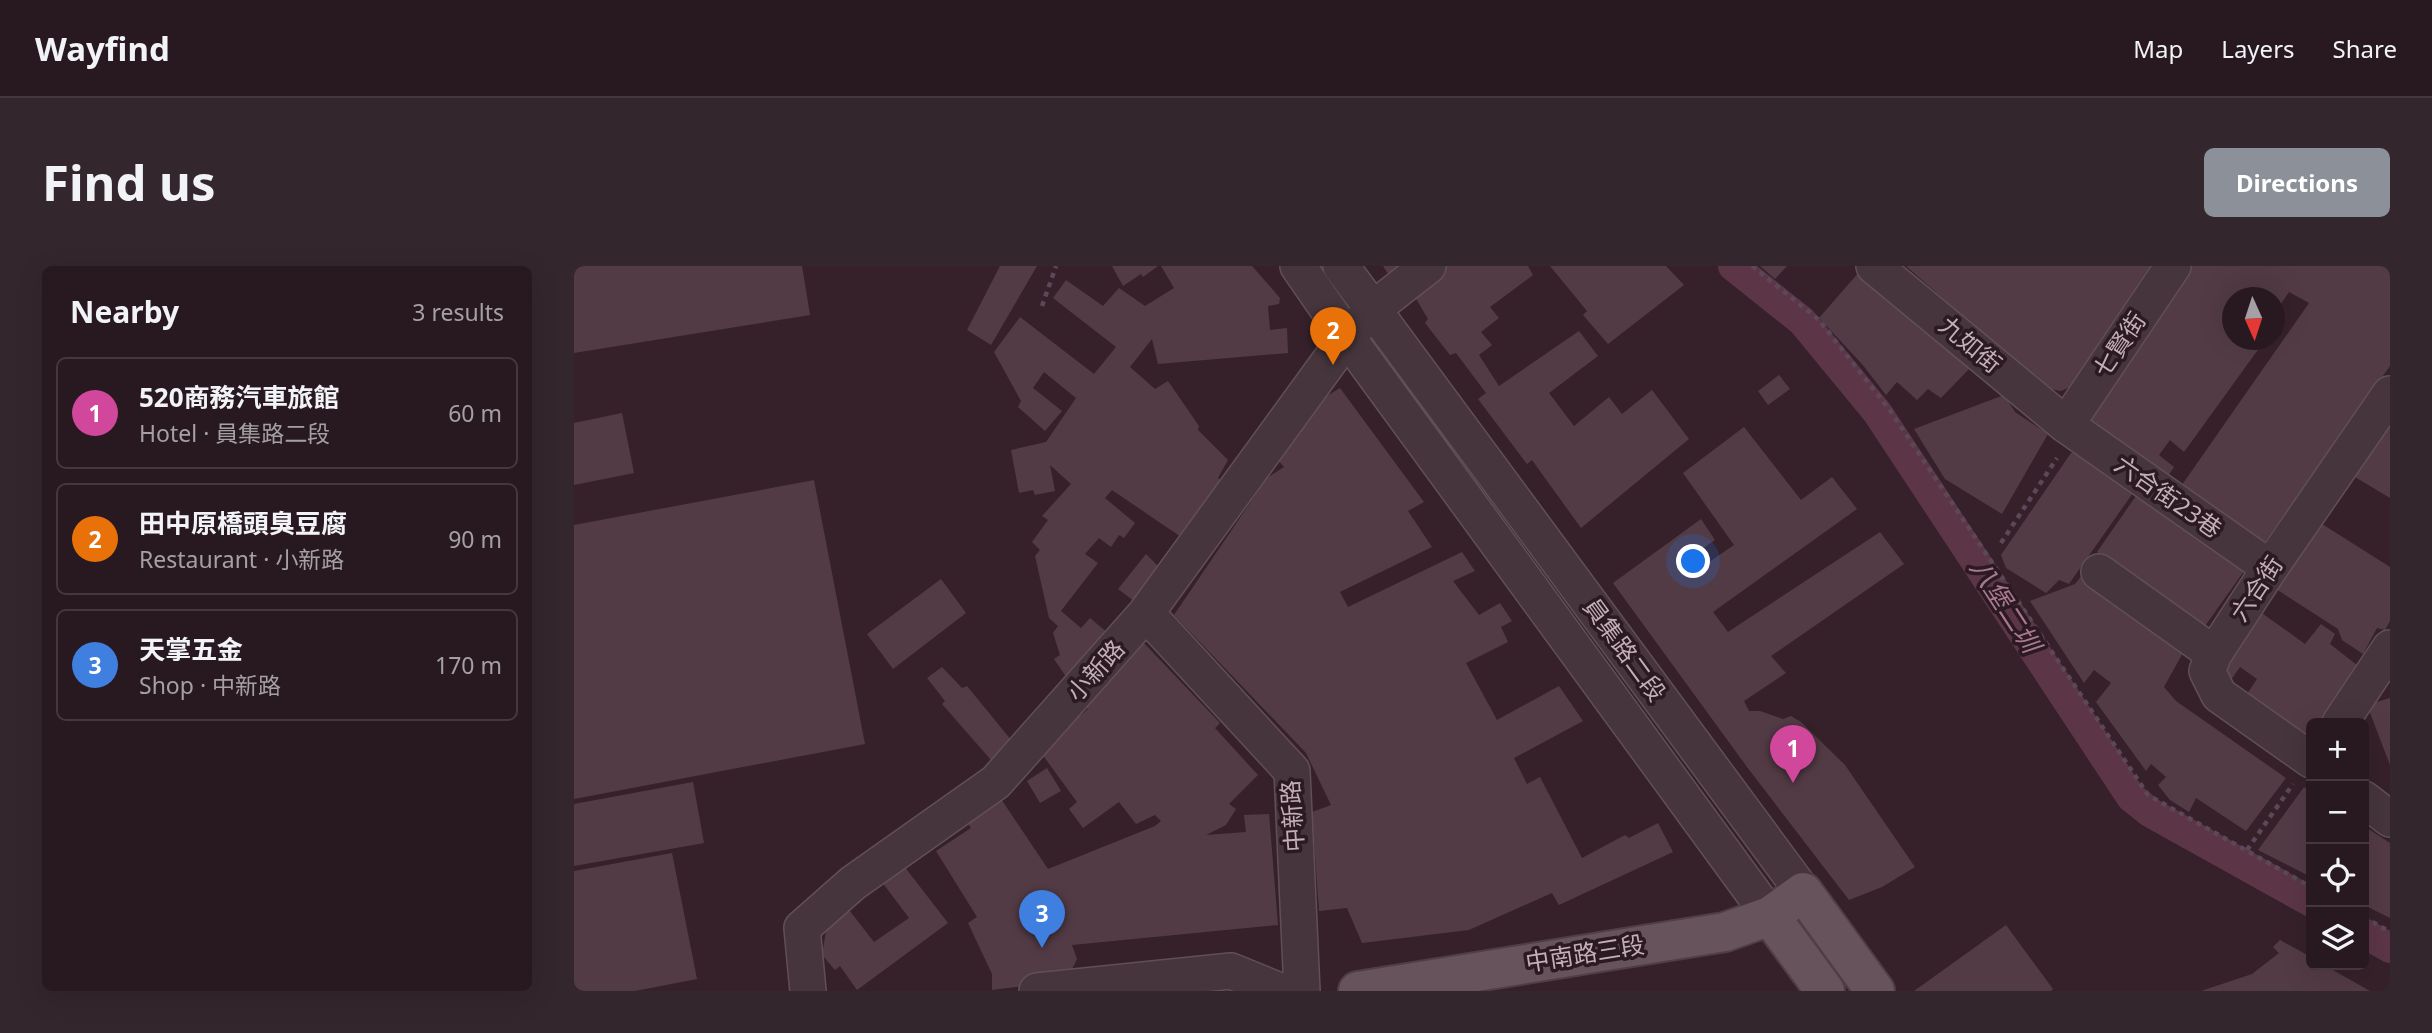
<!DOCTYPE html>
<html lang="en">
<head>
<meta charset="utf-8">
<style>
  :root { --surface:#281920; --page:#34262d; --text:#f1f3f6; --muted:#a5a0a5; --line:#44383e; --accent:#8c9099 }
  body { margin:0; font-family:"Noto Sans","Noto Sans TC",sans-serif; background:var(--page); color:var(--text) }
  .controls { position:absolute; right:21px; bottom:21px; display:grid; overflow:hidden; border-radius:10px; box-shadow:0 7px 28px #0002 }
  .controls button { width:63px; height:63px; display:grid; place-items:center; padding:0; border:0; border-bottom:2px solid var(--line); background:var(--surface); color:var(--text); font:35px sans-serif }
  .compass { position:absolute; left:1648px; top:21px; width:63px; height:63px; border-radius:50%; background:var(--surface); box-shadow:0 7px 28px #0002; rotate:177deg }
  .you { position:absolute; left:1120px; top:296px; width:24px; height:24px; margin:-18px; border:5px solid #fff; border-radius:50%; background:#1a73e8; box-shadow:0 0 0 10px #1a73e833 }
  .badge { display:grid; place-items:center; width:46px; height:46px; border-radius:50%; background:var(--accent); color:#fff; font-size:23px; font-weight:700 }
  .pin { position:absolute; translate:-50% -58px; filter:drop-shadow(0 2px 4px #0008) }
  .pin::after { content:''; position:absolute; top:37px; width:24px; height:21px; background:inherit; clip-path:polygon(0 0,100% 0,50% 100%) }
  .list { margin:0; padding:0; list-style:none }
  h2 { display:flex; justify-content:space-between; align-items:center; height:91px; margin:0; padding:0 28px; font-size:30px }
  h2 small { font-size:23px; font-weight:400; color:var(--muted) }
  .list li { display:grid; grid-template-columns:46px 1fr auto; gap:21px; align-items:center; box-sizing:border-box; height:112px; margin:0 14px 14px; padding:0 14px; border:2px solid var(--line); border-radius:10px }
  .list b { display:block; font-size:26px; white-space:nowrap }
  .list p { margin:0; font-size:23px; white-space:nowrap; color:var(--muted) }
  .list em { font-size:23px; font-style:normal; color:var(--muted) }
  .icon { flex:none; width:38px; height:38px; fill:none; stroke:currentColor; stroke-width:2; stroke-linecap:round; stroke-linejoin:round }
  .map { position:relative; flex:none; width:1816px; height:725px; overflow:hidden; border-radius:10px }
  header { display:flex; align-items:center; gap:42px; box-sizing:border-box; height:98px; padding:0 35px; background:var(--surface); border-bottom:2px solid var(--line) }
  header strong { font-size:33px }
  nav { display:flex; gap:38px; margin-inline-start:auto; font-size:24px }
  .intro { display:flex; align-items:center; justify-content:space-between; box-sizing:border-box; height:168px; padding:0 42px }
  h1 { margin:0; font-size:49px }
  .button { padding:18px 32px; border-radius:10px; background:var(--accent); color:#fff; font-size:24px; font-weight:700 }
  main { display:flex; gap:42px; padding:0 42px }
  aside { flex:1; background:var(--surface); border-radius:10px; box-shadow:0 7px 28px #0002 }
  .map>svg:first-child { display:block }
</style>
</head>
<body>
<header>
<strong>Wayfind</strong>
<nav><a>Map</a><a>Layers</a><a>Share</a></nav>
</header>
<div class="intro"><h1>Find us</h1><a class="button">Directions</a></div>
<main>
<aside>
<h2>Nearby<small>3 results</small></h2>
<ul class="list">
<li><span class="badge" style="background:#d1479c">1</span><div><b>520商務汽車旅館</b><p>Hotel · 員集路二段</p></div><em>60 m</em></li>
<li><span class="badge" style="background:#e8710a">2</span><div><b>田中原橋頭臭豆腐</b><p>Restaurant · 小新路</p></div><em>90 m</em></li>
<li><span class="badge" style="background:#3f7fe0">3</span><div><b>天掌五金</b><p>Shop · 中新路</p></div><em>170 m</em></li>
</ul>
</aside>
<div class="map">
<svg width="1816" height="725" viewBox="0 0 1816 725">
  <rect width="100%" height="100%" fill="#36212b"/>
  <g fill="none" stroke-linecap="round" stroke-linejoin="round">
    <path stroke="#5c3647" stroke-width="30" d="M1159,0L1228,55L1303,146L1557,531L1577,547L1737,636
      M1790,667L1816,682"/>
  </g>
  <path fill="#533b46" d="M0,0H228L236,49L0,87Z
    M426,0H463L417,79L393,64Z
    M538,0H584L569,11L567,8L549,20Z
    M587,0H678L706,32L705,38L694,40L696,64L713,62L714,87L584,98L578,73L556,101L581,123L594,115L625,160L624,164L654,194L644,212L648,215L607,271L538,224L531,232L561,257L550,272L545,269L537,281L525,272L511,288L524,297L487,345L507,362L516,352L535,368L495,415L480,393L486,389L479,367L484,360L475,352L461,290L466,284L458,276L474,254L468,250L497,218L476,199L481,225L461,229L459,224L445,227L437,184L472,176L502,132L470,106L459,122L488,145L471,165L444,141L447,135L420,86L446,51L520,108L542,81L479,32L492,14L529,40L545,22L571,40L600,22Z
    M809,0H837L818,14Z
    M868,0H954L959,9L916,41L925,52L907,66L918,79L905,89L925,120L1005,65L1024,90L975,127L1000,160L1035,131L1048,148L1078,124L1115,173L1007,262L958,194L953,198L904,133L912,127L882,87L876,89L851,57L854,53L837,24Z
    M976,0H1092L1110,19L1034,78L1009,49L1013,45Z
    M1186,0H1213L1201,13Z
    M1332,0H1576L1496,121L1487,125L1471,122Z
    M1617,0H1816V100L1687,281L1603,226L1735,37L1715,26L1700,48V32H1658V74H1691L1610,186L1596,174L1585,189L1600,201L1590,216L1509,161Z
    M1286,5L1396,102L1367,132L1354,123L1343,134L1323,116L1312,129L1288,98L1245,52Z
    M1205,109L1216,123L1194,139L1184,125Z
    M766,122L850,236L834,245L858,281L766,326L774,341L888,286L901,305L879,315L905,349L926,337L938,355L927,361L934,376L892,397L923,454L985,420L1009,455L940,492L953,518L966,511L1008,592L1051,569L1055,572L1084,557L1099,586L985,639L978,627L895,664L788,677L773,642L745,645L738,546L757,539L732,487L600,349L693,212L710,201L703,193L753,130Z
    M1430,129L1441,146L1474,168L1428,248L1371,213L1340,163Z
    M48,147L60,207L0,219V157Z
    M1816,152V232L1776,208Z
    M1170,161L1227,234L1258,211L1283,243L1139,346L1154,366L1306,266L1330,298L1197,390L1212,407L1170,435L1175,445H1186L1209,453L1217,450L1227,456L1271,499L1341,601L1308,621L1275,634L1173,501L1039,317L1127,253L1141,274L1107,298L1116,309L1160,279L1109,207Z
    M1509,186L1561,224L1495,318L1485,314L1472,327L1432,302L1427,289L1497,187Z
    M240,214L291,478L0,533V259Z
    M1564,227L1673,301L1631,360L1523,286Z
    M1748,258L1816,301V355L1811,364L1803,362L1789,388L1768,374L1764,363L1699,321Z
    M572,288L586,302L560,335L544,323Z
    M1509,308L1611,383L1590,421L1602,435L1712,512L1672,565L1622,532L1615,546L1596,534L1584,519L1592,511L1577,498L1572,505L1522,436L1537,417L1520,404L1510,417L1456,335L1501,318Z
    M367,313L392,347L319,403L293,368Z
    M1685,345L1731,378L1747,358L1761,368L1756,378L1788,403L1750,456L1746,454L1744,457H1737V467L1730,477L1671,431L1683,413L1666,401L1654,418L1647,410Z
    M568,375L646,457L641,462L684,509L655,538L662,543L652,559L632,569L672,566L670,549L695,548L704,659L498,679L503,693L492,715L418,724V708L394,657L403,651L362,585L397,562L392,555L427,533L474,603L581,560L587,555L581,549L562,558L545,536L509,562L495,543L503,536L465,484L514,443L509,438Z
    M368,401L388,422L393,420L438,475L417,494L368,438L371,435L353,412Z
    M1816,432V499L1793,439Z
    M473,502L487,525L466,537L453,515Z
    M119,516L130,577L0,600V538Z
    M1730,521L1737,526V611L1684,584Z
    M1790,560L1816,577V652L1790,639Z
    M98,587L123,713L61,725H0V605Z
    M330,600L374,657L283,724L266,700L261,704L248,689L253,659L275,644L300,676L335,652L308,616Z
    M1432,659L1479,723L1477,725H1340Z
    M1706,674L1737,691V699H1750L1796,725H1627L1678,708L1705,687L1699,681Z"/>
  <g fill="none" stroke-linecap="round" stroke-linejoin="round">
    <defs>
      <path id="minor" d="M724,0L773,71L1196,650
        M767,0L1229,626
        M1300,0L1492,159L1696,302
        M1492,159L1599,0
        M1525,306L1640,388
        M572,347L718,505L728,725
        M1766,457L1816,382
        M1737,494L1645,429L1633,405L1640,388L1696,302L1816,128
        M1790,533L1816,553
        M234,725L228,662L279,617L422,516L572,347L773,71L799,43L854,0
        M463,725L657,705L706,725"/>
      <path id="major" d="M1196,650L1251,725
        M784,725L1151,666L1196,650L1229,626L1301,725"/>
    </defs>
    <use href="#minor" stroke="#614f57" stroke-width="38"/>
    <use href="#major" stroke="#503e46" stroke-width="42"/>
    <path stroke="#5b4858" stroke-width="4.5" stroke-dasharray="5 5" stroke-linecap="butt" d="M1178,0L1245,54L1315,143L1574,529L1737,621
      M468,40L482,0
      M1427,277L1483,192
      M1673,584L1719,518
      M1790,651L1816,666"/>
    <use href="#minor" stroke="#46353d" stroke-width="35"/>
    <use href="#major" stroke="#67535c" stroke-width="38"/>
  </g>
  <g text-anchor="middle" stroke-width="7" stroke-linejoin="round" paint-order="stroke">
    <g font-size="24" fill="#c3afb7" stroke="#2b1a22">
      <text transform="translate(1396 79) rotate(40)" y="8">九如街</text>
      <text transform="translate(1546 79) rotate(-56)" y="8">七賢街</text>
      <text transform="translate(1594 231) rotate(35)" y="8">六合街23巷</text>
      <text transform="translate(1683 323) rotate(-56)" y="8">六合街</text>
      <text transform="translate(1050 384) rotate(54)" y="8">員集路二段</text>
      <text transform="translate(522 405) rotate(-48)" y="8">小新路</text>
      <text transform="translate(719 550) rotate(-94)" y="8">中新路</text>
      <text transform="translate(1011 688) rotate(-9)" y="8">中南路三段</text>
    </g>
    <g font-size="26" font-style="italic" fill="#aa798f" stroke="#2b1a22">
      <text transform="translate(1431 340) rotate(57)" y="9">八堡二圳</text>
    </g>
  </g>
</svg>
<div class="controls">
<button>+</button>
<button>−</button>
<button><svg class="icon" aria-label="locate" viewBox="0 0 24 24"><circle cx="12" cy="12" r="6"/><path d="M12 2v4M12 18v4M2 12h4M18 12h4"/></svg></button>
<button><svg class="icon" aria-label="layers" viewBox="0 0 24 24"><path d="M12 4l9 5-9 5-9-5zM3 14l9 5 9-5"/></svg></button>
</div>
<svg class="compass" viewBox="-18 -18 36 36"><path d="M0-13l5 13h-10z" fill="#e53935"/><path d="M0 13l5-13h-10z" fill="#a5a0a5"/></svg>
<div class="you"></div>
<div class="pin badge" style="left:1219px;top:517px;background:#d1479c">1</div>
<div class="pin badge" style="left:759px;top:99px;background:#e8710a">2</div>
<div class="pin badge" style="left:468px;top:682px;background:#3f7fe0">3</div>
</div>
</main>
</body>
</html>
